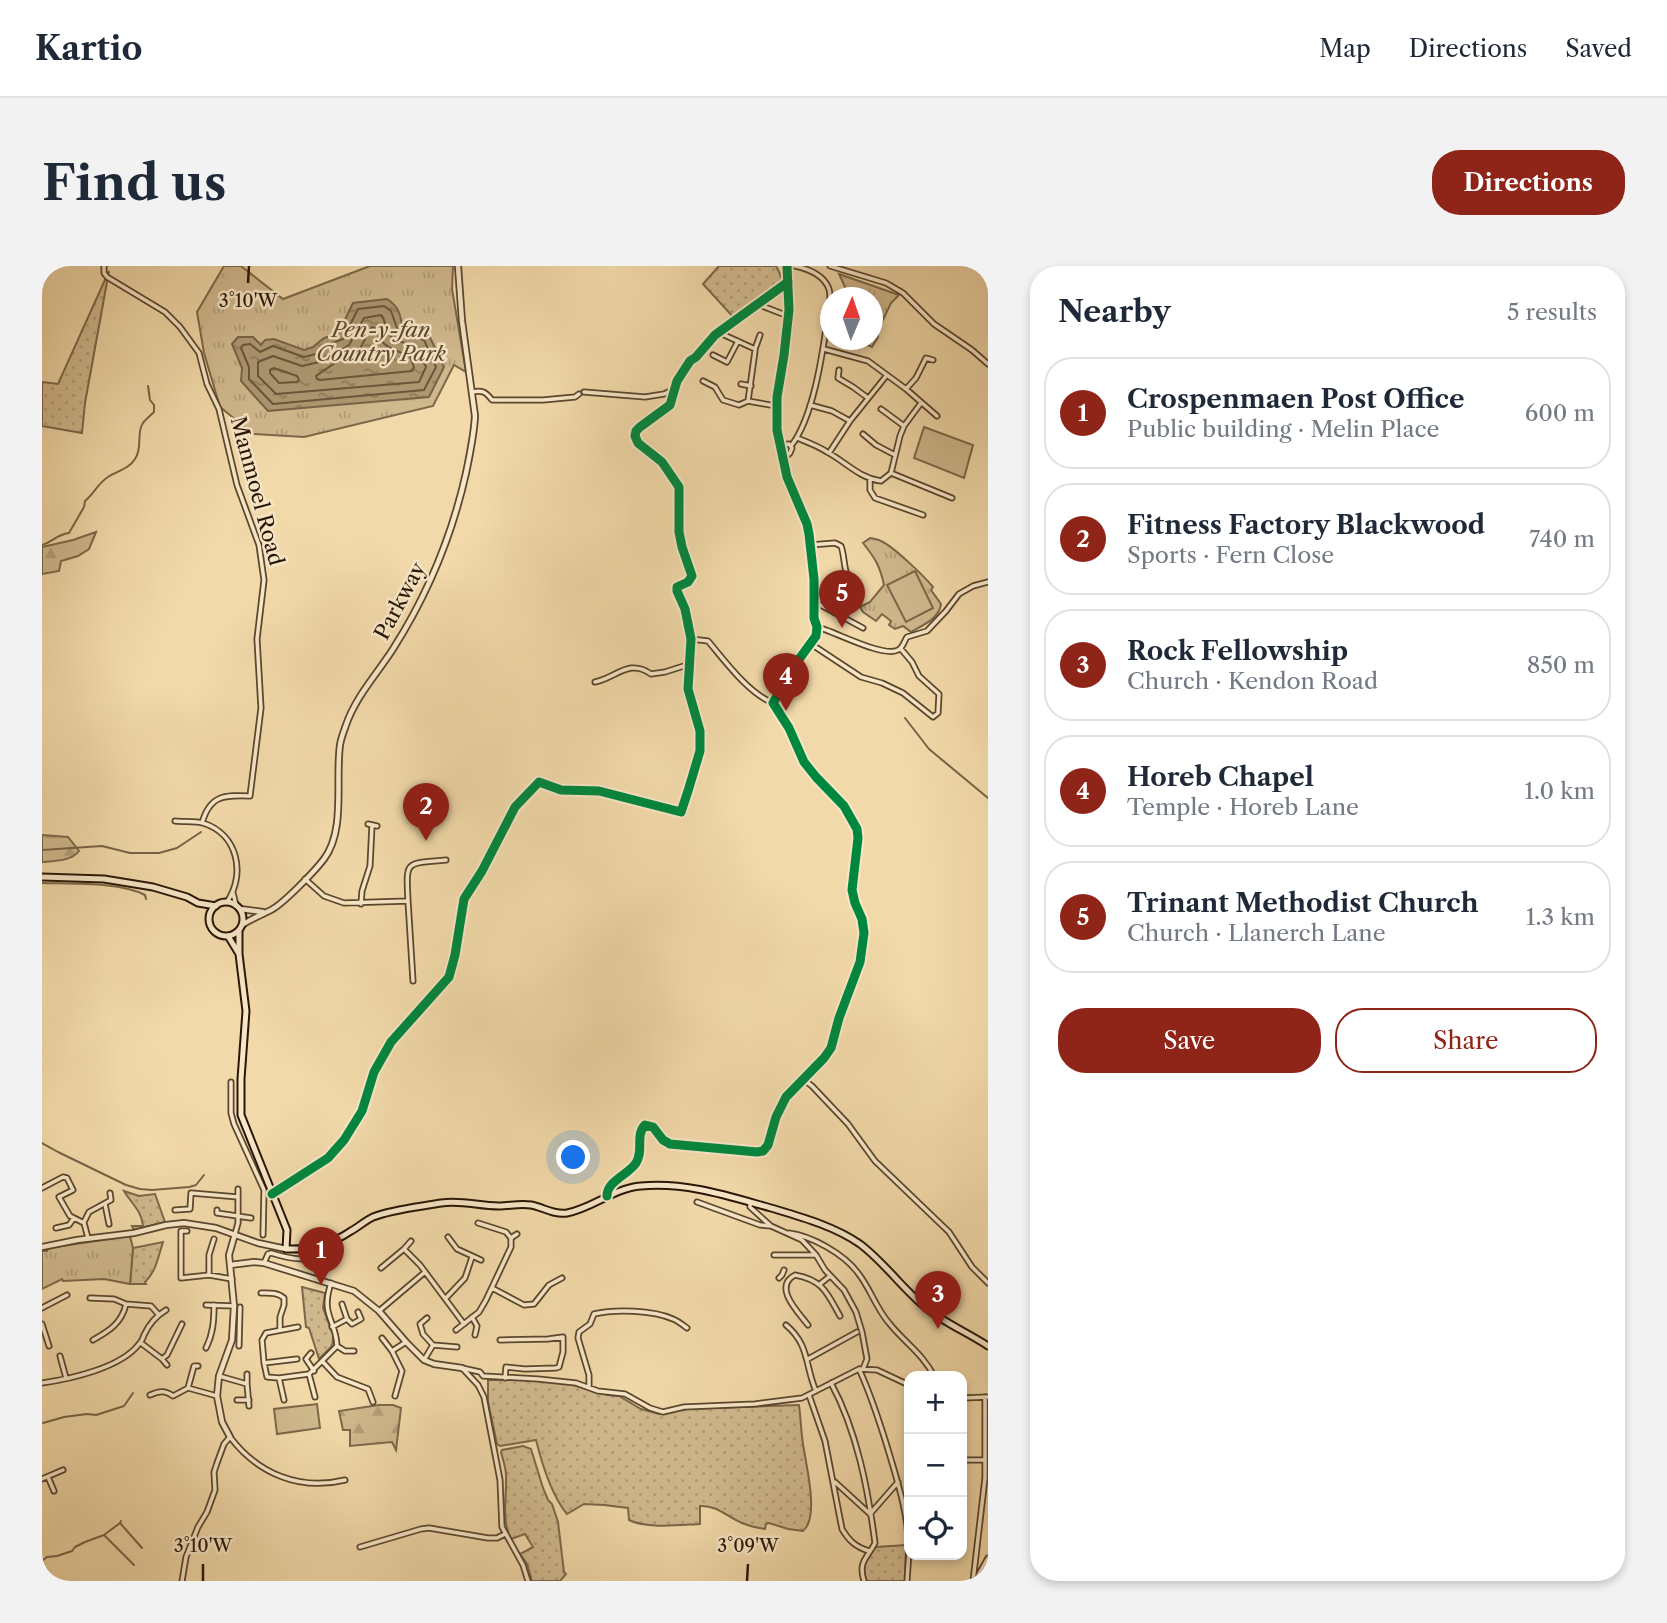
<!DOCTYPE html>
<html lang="en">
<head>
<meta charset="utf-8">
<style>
  :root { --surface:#fff; --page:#f2f2f3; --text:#1f2937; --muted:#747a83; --line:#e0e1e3; --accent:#8f2418 }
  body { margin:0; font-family:"Libre Caslon Text",serif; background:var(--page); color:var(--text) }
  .controls { position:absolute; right:21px; bottom:21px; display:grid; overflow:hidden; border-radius:14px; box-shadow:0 4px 10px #0003 }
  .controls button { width:63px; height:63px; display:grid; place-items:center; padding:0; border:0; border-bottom:2px solid var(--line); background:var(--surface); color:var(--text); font:35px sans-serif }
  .compass { position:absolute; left:778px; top:21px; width:63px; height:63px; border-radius:50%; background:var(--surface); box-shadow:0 4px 10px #0003; rotate:2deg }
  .you { position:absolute; left:532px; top:892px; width:24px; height:24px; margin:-18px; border:5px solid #fff; border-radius:50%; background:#1a73e8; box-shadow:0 0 0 10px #1a73e833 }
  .badge { display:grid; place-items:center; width:46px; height:46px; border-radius:50%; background:var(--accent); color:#fff; font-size:23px; font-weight:700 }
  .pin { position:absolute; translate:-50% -58px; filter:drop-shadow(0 2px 4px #0008) }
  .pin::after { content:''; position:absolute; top:37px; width:24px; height:21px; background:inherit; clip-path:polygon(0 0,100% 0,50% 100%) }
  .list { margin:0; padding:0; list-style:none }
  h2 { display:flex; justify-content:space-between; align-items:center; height:91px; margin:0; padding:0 28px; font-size:30px }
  h2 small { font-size:23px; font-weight:400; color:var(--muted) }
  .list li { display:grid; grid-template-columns:46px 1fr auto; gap:21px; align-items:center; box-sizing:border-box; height:112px; margin:0 14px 14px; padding:0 14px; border:2px solid var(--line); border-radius:28px }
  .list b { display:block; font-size:26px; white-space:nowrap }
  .list p { margin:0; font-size:23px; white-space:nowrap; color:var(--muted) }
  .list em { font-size:23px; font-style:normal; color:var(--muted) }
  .actions { display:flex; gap:14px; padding:21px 28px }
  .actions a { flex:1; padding:16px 0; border:2px solid var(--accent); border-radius:28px; text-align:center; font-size:24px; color:var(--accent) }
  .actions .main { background:var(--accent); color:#fff }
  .icon { flex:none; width:38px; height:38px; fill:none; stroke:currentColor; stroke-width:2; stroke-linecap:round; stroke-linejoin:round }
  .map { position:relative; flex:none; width:946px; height:1315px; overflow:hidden; border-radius:28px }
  header { display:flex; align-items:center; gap:42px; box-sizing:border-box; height:98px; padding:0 35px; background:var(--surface); border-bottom:2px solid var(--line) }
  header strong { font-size:33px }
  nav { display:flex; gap:38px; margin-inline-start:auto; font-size:24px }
  .intro { display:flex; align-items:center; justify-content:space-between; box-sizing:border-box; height:168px; padding:0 42px }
  h1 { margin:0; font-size:49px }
  .button { padding:18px 32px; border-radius:28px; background:var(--accent); color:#fff; font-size:24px; font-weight:700 }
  main { display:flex; gap:42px; padding:0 42px }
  aside { flex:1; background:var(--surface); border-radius:28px; box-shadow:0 4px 10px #0003 }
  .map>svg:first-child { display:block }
</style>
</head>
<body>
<header>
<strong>Kartio</strong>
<nav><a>Map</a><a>Directions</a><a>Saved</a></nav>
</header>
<div class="intro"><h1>Find us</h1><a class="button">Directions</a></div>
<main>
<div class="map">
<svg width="946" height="1315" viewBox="0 0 946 1315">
  <defs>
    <pattern id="grass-dots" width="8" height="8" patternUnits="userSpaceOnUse" patternTransform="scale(1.75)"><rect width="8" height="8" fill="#d0b88d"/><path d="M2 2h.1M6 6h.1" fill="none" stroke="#b39d78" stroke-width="1.8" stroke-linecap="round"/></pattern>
    <pattern id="forest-firs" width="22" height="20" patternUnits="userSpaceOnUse" patternTransform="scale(1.75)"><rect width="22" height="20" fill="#d0b88d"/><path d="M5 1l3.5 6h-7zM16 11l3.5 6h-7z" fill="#b39d78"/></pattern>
    <pattern id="park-tufts" width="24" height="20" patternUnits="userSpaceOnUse" patternTransform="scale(1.75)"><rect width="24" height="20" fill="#d0b88d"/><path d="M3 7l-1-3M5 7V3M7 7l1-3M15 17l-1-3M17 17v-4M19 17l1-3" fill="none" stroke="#b39d78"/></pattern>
    <pattern id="water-ripples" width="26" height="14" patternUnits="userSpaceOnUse" patternTransform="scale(1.75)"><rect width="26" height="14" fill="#ad9771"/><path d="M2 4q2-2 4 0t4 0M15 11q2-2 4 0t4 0" fill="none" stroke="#8d7a5b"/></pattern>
  </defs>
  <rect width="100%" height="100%" fill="#f2d9a9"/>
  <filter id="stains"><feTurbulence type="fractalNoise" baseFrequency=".00286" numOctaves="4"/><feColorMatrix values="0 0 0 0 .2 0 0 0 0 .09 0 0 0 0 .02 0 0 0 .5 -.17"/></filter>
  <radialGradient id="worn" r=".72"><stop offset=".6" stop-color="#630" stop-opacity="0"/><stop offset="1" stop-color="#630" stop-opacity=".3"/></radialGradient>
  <path fill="url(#grass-dots)" stroke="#7c6749" stroke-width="2" d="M677,0H734L741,14L733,22L692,52L661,18Z
    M67,5L43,137L40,167L0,160V116L16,118Z
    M82,925L97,930L113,928L123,956L92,964L90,960H101C100,945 89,937 82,925Z
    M121,976C116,991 114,1006 103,1016L104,1018H88L91,982Z
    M260,1021L283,1027L281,1042L291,1069V1076L289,1081L277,1093L267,1062L264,1061Z
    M446,1114H491L528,1118L565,1129L577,1130L599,1143L617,1148L645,1143L757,1139C759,1154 759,1169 762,1184C765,1203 777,1252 761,1265L746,1263L727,1257L724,1258L723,1263C716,1262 707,1260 700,1257C685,1251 675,1239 658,1240V1258C638,1259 605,1263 587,1254L586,1242L562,1239L542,1238L525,1248C509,1229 500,1198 494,1174L458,1180L455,1178L446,1136Z
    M481,1180L489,1183L501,1222L506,1234L510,1238L516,1256L522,1306L524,1308L518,1315H490L485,1298L478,1288L491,1281L483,1268L469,1273C459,1253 465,1231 464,1209C464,1202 461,1194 459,1186L460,1184Z
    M864,1279L863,1315H825C818,1301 824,1292 834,1281Z"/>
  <path fill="url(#forest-firs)" stroke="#7c6749" stroke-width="2" d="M54,266L47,283L36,290L19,295L17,305L0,308V281L31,274Z
    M0,569L26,571L37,585C30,595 12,595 0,596Z
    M337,1139H351L359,1142L354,1184L350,1176L308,1180V1164H301L297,1145Z"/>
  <path fill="url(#park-tufts)" stroke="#7c6749" stroke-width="2" d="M182,0H199L241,33L328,0H411L410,23L424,106L412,99L391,140L262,171L211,168L178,141L162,87L155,46Z
    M797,8L857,29L849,37L835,66L836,71L830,81L815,74H830V32L805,31V25Z
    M828,272C832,273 836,273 839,275C852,281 882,310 891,321L889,324L899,338C897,353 881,359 869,366L861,360L853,363L847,359L849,355L840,348L834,355L821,346L818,341L828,336L842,319C838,300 833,292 821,277Z
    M88,970L91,982L88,1018L62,1013L21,1015L20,1013L0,1023V985H5L6,982Z"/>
  <path fill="#d0b88d" stroke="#7c6749" stroke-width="2" d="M882,161L931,179L922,212L872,192Z
    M873,305L891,342L864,356L845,319Z
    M275,1138L278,1162L235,1168L232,1143Z"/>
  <path fill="url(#water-ripples)" stroke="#786346" stroke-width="2" d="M345,33C356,40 358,47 360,59L386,67L402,101L387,131L226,145L199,115L200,102L190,78L196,71H211L219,79L223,74L232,73L262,84L271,81L282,72L296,68L311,37Z"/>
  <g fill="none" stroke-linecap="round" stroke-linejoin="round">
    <path stroke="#6a563b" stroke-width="2" d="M342,40L349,45L356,65L382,74L394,101L382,124L231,138L207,113V101L199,82L201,79L208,78L218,86L231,80L262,91L274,88L285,79L301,73L316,43Z
      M339,49C344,54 342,58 345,65C350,76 366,77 375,81L384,101L377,116L234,128L216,110V96L231,90L260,100L277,96L289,86L301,83L307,79L322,52Z
      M330,61L333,62C340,82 350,83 368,90L372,101L370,105L278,114L275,113L274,110C279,106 287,101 293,97C300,92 308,93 315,86C322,79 324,68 330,61Z
      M232,102L255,110L257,114L255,116L237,117L228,107V104Z"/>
    <path stroke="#786346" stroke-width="2" d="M0,279C11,276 13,269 27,267L42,241L43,235C52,228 56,217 66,211C75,205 87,203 93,193C101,182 94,166 101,157C102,155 110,148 112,146V139L108,134L106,120
      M863,452L887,483L946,532
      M0,584L60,580L88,587H117L135,582L159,566
      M0,617C29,618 78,616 103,629L104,633
      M0,877L16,886L84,919L98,923L110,924L147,921L154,919L162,909
      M1,1157L22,1151L45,1148L54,1149L82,1140L91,1127
      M78,1257L100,1282
      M63,1270L92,1299
      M0,1295L5,1291L15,1290L30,1285L33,1281L43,1276L62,1269L78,1257L79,1255"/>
    <defs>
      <path id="minor" d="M62,0V7L65,11L123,46L138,61L157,87L165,118L177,143L195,219L217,279L222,314L215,373L219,442L208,530C182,529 168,529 160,557
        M788,0L844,17L861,27L892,58L930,84L946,98
        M715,38L746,50
        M680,68L713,83V85L706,135L734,140
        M713,83L718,69
        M782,83L826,95L864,123L895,150
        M671,89L685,96L696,75
        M797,104L796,112L811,121L826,132
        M661,115L673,121L681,134L697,139L706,135
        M699,118L709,120
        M864,123L874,112L884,92L891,94
        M430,126C441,124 444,126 450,134H501L533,131L537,128
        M542,126L603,131L622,128L633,123
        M768,139L790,145L808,155
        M839,143L862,160
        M821,168L834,179L853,189
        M755,172C765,176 776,180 785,186C804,196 817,212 839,215L849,207L858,170L862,160L879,137
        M737,179L747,178L750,182L748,187L741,193
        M749,180C771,152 780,91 785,56C786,46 790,33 787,23C782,9 767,3 753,0
        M787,187L808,155L845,109
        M849,207L910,232
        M828,214V224L833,232L881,249
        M768,279L793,277L799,280C804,293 800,314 815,319
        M771,335L821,362
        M775,361C792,365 841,392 856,384C861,382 862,375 865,371L885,365L904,345L917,328L931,320L946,316
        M649,373L666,375C683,395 706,427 731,437
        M769,378L819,411L840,417L861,427L891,451L896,447L897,428L877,410L870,396L859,383
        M553,416C574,412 587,392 609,408L623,406L648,398
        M133,555C142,556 153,555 161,557C196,568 204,608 185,636
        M326,558L335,560
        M263,613L282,630L302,637L366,635L371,715
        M191,627L194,639
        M366,635C364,593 363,598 404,594
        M319,638L320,625L328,600L330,559
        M762,814L770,820L806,858L833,895L907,966L930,1001L946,1017
        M189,816V847L192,858L222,924L221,969
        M0,922L21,911L25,912L31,924L17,931L28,950L42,957L46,972
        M230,928L286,892L302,874L320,845L332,806L349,776L407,711L413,689L422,633L440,605L473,541L497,516L519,524L557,525L639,546L646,525L658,485V465L646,423L649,373L643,343L635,325V321L646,316L650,310L640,281L637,266V221L620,196L596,177L593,170L594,165L598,161L628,139L635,115L648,95L654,91L673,69L746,16
        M655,936L718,959L729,960
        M708,936V941L729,960L760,974L774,989L783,1004L802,1024L814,1046L820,1066L825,1093L821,1103
        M63,938L67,958
        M133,944L148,943L149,927L196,931
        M175,944V947L209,952
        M42,956L47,946L69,934L68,927
        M436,957L464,966L468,971
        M14,962L27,959L32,952
        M145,965H139V1012L167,1009L190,1013
        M747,967C770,970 802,988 816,1007C828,1022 834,1042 847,1057C862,1076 881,1088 892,1110
        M193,968L196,957V923
        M406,971L415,983L439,994
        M362,983L369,975
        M732,989H774
        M222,997L226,988L229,987C252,994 265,996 288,986
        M339,1002L362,983L378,999L422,1058
        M167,1008V989L172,973
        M737,1012L740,1009L742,1004
        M778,1018L788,1010
        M450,1022L482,1039L492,1038L507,1019L520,1012
        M219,1027C227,1027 235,1026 242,1032V1039L238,1051V1063
        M48,1032L72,1033L84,1038L109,1040L117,1049
        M404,1032L423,1012L430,991
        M164,1039L192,1040
        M0,1042L25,1029
        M337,1045L383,1006
        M430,1051L435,1060L433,1069
        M305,1053L310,1058L319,1053L316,1046
        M0,1058L7,1080
        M744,1059C768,1079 763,1101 774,1125
        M766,1059C757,1047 730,1021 753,1009C781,1014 785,1027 798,1050
        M290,1061L305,1053L300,1038
        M414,1064L437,1046L444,1034L469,981V972L475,968
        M340,1072L350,1085L360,1105L353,1130
        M51,1074C67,1065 80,1057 84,1038
        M458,1074L506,1073L521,1071V1086L517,1101L514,1102L483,1103L464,1101L463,1112
        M99,1077L120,1093L125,1089L140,1058
        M391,1079L415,1081
        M197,1080L198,1041
        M295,1080L303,1085H312
        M164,1082C171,1068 172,1055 172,1039
        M350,1085L364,1076
        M269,1087L264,1093L272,1105
        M18,1090L24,1112
        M120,1093L125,1099
        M255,1093L222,1097L220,1074L224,1067L256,1061
        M766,1093L815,1066
        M382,1094L391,1079L381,1068L378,1058L385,1052
        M281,1096L295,1111L326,1123L331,1136
        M222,1097L225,1111L237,1112L267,1108L295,1080C294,1053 278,1050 289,1017
        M420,1102L438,1106L441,1110L496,1113L534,1117L556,1125L583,1128L608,1142L621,1146L642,1141L713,1138L760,1132L817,1103L835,1104L867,1119
        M421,1103L436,1119L442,1131L458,1214L460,1261L481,1299L486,1315
        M817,1103C830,1131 839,1160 848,1190C858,1224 866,1249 867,1285
        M267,1108L273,1131
        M177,1110L205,1118L207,1140
        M237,1112L242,1134
        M0,1117C28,1113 79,1102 97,1078C101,1074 100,1074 102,1069C107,1058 114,1050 124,1044
        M789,1117C815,1165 826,1223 833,1277C825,1293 816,1295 822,1315
        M205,1118V1108
        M547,1121V1109L536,1072L537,1066L548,1058L552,1048C573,1043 611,1044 631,1053C636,1055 641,1059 645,1062
        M146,1122L152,1100H156
        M108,1129C117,1125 123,1124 131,1130L146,1122L175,1130
        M767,1129L783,1175L800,1263C807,1275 814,1281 827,1285
        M920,1132L946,1131
        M195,1134H207
        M920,1194H943
        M6,1211L12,1225
        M0,1213L21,1204
        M793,1216L828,1248L856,1216
        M318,1281L379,1263L387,1262L446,1272H455L463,1268
        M140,1315L144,1291L156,1261L165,1246L173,1224L172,1206L175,1197L182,1178L188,1171C216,1208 258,1225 303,1214
        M865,1315L867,1285
        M931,1315L943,1212V1131
        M933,1315L946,1292"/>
      <path id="tertiary" d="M198,643L221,646
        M200,659C209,653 219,649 229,644C241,638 273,605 282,593C304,564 293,514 298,479C299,472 302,465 304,459C314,430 335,408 351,383C386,328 410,270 424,207C428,188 432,169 433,150L420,55L416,0
        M565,930C565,915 586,909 594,897C602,885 593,869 603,859L611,861L621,874L628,878L715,886L721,885L726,879L734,851L744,831L782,792L789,782L797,752L818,696L822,667L820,653L813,637L810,624L816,572L815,563L802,540L774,511L762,496L747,462L731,437L752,400L774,370L775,361L772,352V313L767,268L765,258L745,211L735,164V131L742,89L747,44L745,0
        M0,981L35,974L92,967L124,959L142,957L174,962L216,977L244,983
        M188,999L212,996L222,997L312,1025L337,1045L364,1076L382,1094L392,1098L420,1102
        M188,1171L180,1156L175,1130L177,1110L190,1074L192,1040L187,989L193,968"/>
      <path id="secondary" d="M0,611L62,613L111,621L145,631L156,637L174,640
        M167 653a17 17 0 1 1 34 0a17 17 0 1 1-34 0Z
        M197,664V688L204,745L199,813V849L245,964L244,983C269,984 288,979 309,965C316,961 323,955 331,951C352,943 377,941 399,937C421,934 436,940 457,940C467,940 478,937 489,939C501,941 511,949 525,947C551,942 572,922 599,920C645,916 686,930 729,942C759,951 792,960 818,978C842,996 860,1022 883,1041C902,1057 925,1066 946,1080
        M186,670L197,688"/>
    </defs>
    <use href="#minor" stroke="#5a472e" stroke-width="7"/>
    <use href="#tertiary" stroke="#5a472e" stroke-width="8"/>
    <use href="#secondary" stroke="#281605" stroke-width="9"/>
    <use href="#minor" stroke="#f7e6c7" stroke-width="3.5"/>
    <use href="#tertiary" stroke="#f7e6c7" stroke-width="4.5"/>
    <use href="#secondary" stroke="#f7e6c7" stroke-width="5"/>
    <defs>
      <path id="cycleway" d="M230,928L286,892L302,874L320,845L332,806L349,776L407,711L413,689L422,633L440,605L473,541L497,516L519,524L557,525L639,546L646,525L658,485V465L646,423L649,373L643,343L635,325V321L646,316L650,310L640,281L637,266V221L620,196L596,177L593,170L594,165L598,161L628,139L635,115L648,95L654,91L673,69L746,16
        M565,930C565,915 586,909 594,897C602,885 593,869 603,859L611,861L621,874L628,878L715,886L721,885L726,879L734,851L744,831L782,792L789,782L797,752L818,696L822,667L820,653L813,637L810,624L816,572L815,563L802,540L774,511L762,496L747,462L731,437L752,400L774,370L775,361L772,352V313L767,268L765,258L745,211L735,164V131L742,89L747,44L745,0"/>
    </defs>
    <use href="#cycleway" stroke="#f7e6c7" stroke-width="13"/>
    <use href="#cycleway" stroke="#00873e" stroke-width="9"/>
  </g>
  <path fill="none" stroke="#281605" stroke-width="2.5" d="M206,17L207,0M161,1315V1298M705,1315L706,1298"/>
  <g text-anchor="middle" stroke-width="5" stroke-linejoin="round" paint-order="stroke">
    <g font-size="21" font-style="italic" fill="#5a472e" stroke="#f7e6c7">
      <text x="339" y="71">Pen-y-fan<tspan x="339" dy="24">Country Park</tspan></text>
    </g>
    <g font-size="21" fill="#281605" stroke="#f7e6c7">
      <text transform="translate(215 225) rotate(75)" y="7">Manmoel Road</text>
      <text transform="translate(358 335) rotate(-62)" y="7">Parkway</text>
    </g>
  </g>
  <g font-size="18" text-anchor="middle" fill="#281605" stroke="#f7e6c7" stroke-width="5" stroke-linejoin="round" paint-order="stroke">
    <text x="206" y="41">3°10'W</text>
    <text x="161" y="1286">3°10'W</text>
    <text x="706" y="1286">3°09'W</text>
  </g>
  <rect width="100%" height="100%" filter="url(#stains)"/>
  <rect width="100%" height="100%" fill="url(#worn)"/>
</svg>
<div class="controls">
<button>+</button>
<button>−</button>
<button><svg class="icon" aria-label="locate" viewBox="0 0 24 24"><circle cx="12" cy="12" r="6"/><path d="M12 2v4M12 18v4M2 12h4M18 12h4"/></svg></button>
</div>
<svg class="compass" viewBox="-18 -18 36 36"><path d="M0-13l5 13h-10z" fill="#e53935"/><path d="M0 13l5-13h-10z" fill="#747a83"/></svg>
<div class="you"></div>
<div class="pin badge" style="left:279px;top:1019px">1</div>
<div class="pin badge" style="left:384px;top:575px">2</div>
<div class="pin badge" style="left:896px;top:1063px">3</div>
<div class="pin badge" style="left:744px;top:445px">4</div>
<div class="pin badge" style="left:800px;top:362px">5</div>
</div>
<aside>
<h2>Nearby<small>5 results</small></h2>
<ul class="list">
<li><span class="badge">1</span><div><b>Crospenmaen Post Office</b><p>Public building · Melin Place</p></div><em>600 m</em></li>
<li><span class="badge">2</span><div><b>Fitness Factory Blackwood</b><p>Sports · Fern Close</p></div><em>740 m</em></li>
<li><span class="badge">3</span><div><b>Rock Fellowship</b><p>Church · Kendon Road</p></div><em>850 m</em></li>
<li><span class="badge">4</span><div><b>Horeb Chapel</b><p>Temple · Horeb Lane</p></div><em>1.0 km</em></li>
<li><span class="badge">5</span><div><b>Trinant Methodist Church</b><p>Church · Llanerch Lane</p></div><em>1.3 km</em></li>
</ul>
<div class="actions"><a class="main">Save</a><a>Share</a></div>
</aside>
</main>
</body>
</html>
